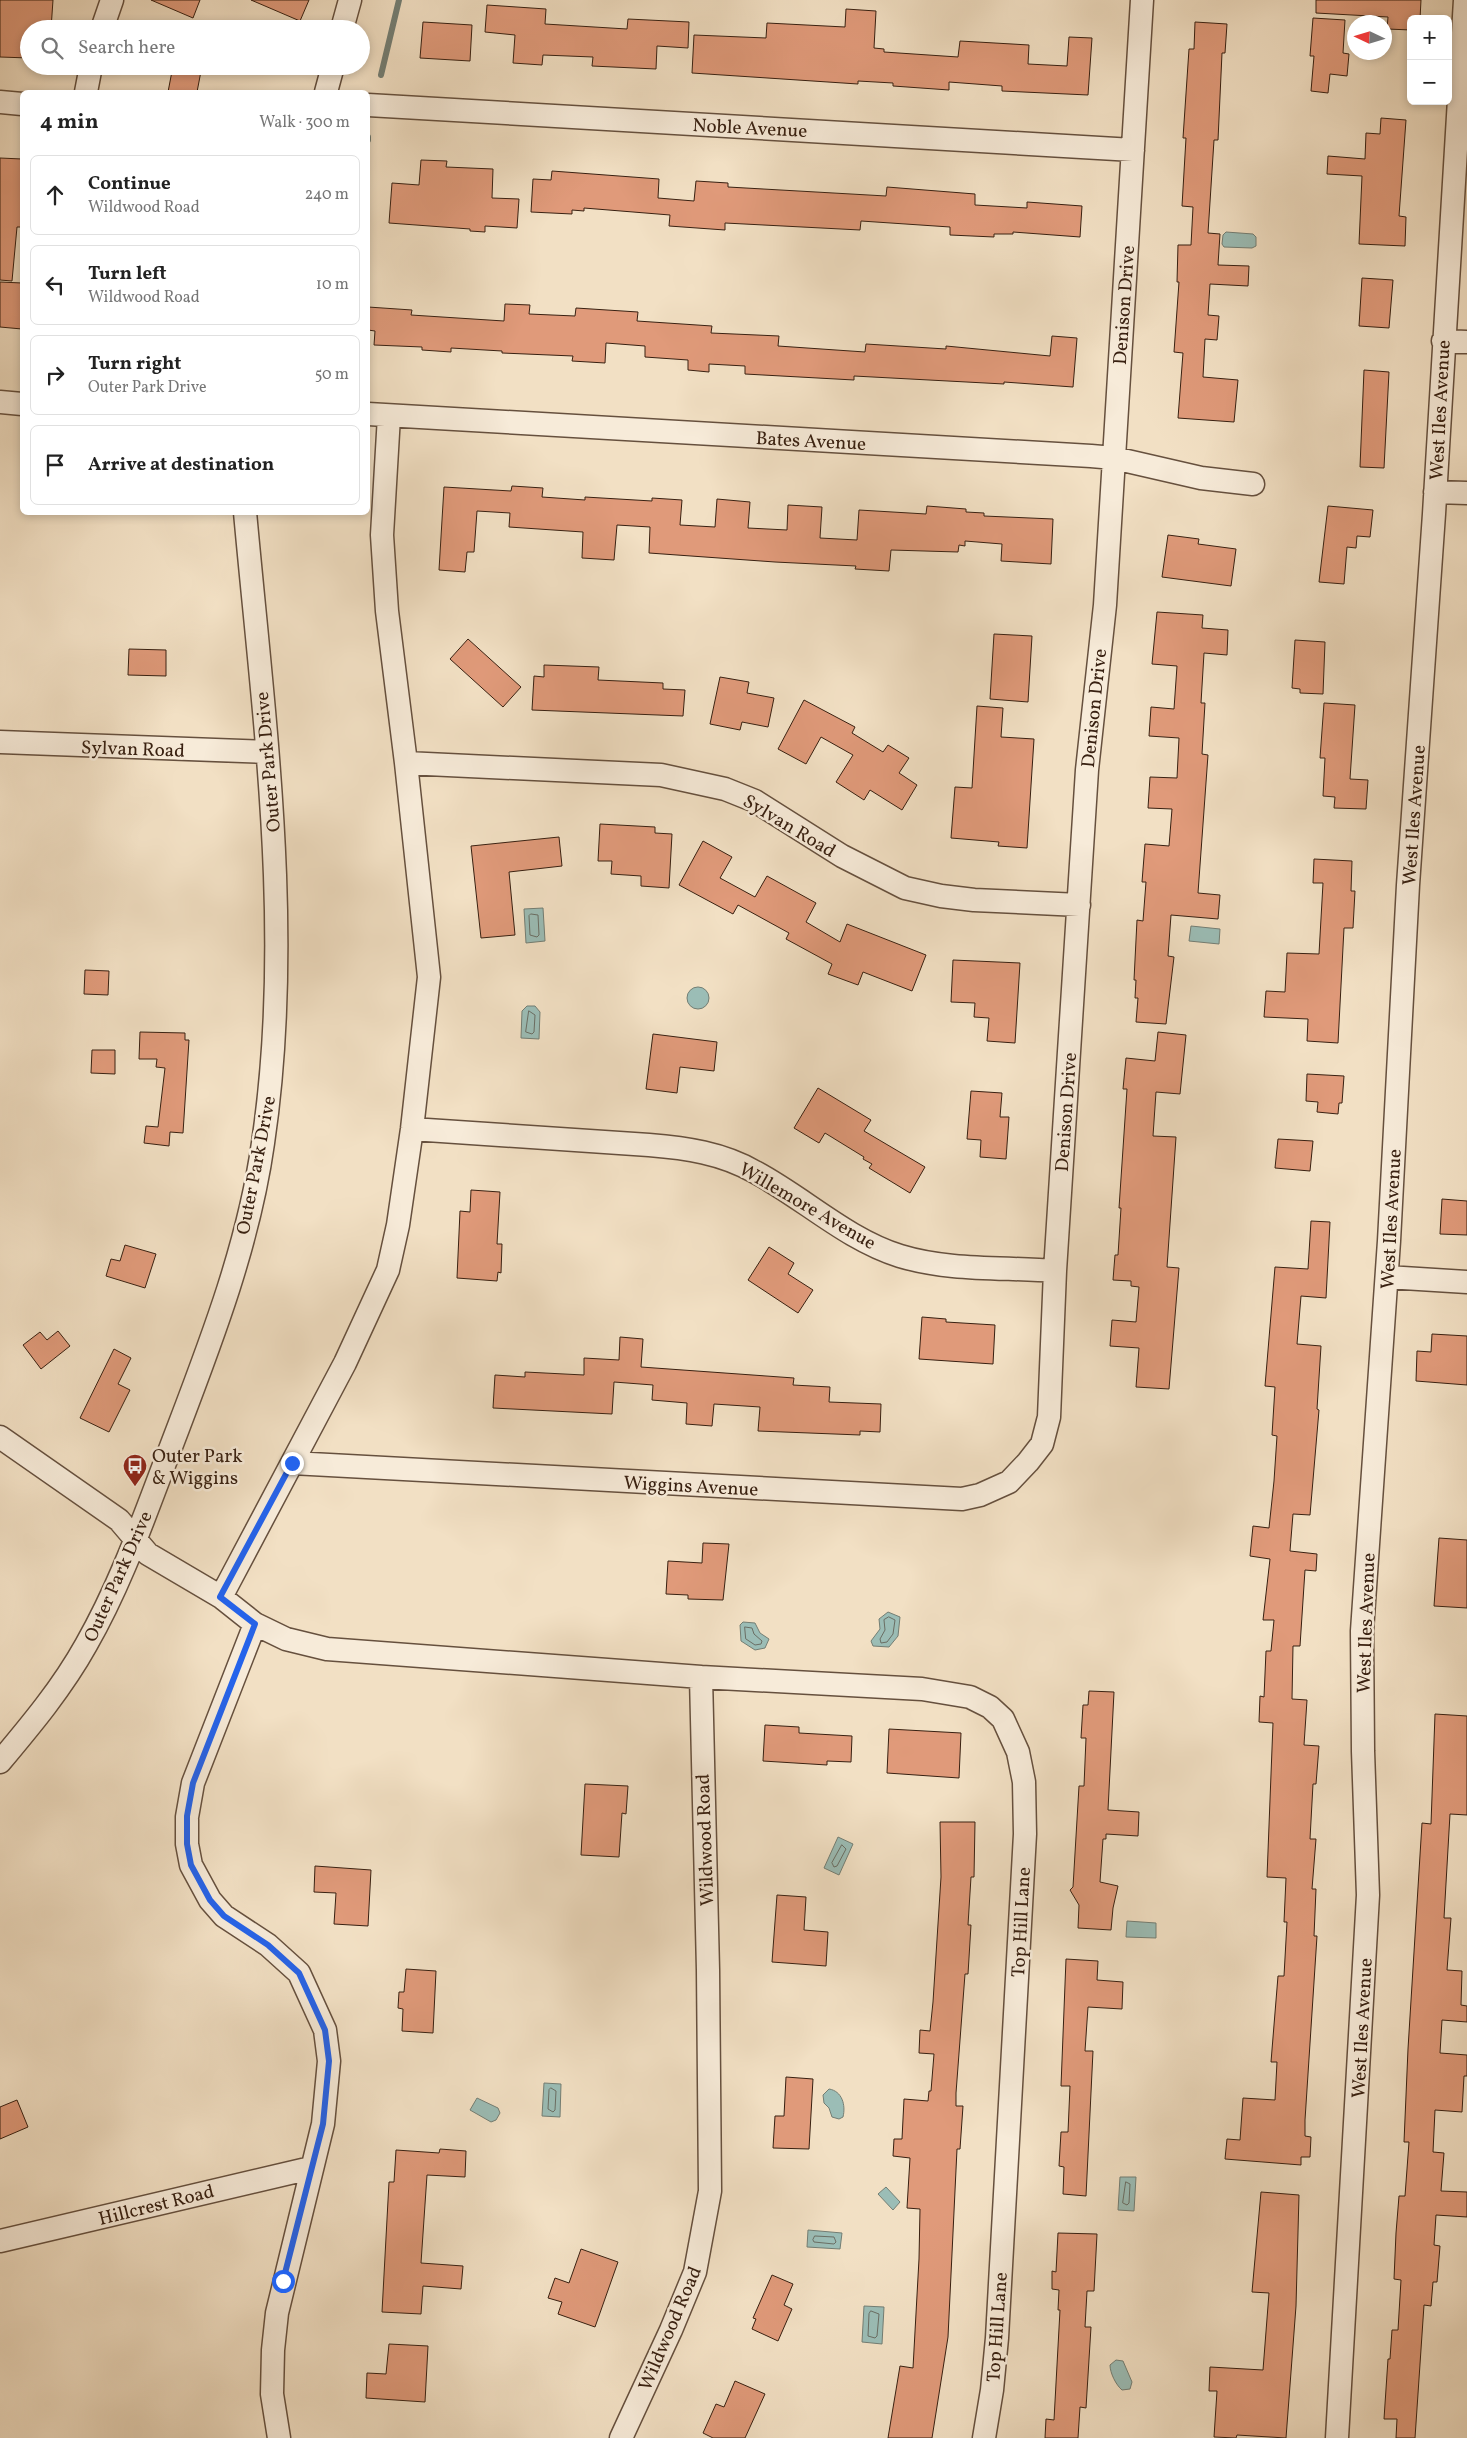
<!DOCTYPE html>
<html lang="en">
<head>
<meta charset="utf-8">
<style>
  :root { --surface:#fff; --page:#f2f2f2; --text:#222; --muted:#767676; --line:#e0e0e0 }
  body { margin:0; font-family:Vollkorn,serif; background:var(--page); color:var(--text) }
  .controls { position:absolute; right:15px; top:15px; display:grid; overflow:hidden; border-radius:8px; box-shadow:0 2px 8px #0003 }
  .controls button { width:45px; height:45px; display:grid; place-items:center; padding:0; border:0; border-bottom:1px solid var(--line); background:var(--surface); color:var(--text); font:25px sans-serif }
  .compass { position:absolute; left:1347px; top:15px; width:45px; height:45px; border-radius:50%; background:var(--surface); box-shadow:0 2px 8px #0003; rotate:274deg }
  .stop { position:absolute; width:15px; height:15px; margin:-11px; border:4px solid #2563eb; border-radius:50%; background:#fff }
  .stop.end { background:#2563eb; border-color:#fff; box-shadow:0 1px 5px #0008 }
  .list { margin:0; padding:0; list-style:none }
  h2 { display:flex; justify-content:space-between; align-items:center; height:65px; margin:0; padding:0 20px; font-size:21px }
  h2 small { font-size:16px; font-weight:400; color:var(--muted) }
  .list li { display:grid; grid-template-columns:32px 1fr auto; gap:15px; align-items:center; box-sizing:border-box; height:80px; margin:0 10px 10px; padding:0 10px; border:1px solid var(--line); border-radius:8px }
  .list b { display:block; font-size:19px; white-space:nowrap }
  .list p { margin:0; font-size:16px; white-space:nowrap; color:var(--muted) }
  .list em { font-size:16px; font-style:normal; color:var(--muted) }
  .icon { flex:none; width:28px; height:28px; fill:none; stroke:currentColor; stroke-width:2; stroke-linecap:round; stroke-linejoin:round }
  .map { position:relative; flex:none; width:1467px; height:2438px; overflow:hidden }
  .search { position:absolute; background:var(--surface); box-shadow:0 2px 8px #0003; left:20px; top:20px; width:350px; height:55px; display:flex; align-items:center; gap:12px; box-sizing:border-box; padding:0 18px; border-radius:28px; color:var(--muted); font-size:19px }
  .panel { position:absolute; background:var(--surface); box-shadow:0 2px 8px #0003; left:20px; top:90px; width:350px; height:425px; border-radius:8px }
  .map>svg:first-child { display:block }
</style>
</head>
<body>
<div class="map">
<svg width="1467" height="2438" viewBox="0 0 1467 2438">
  <rect width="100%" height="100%" fill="#f2e0c4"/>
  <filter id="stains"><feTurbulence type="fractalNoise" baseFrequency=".004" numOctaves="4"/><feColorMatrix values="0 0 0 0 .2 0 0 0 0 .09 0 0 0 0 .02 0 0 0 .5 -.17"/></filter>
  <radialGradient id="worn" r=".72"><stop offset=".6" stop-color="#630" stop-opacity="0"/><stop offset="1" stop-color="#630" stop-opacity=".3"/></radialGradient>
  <path fill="#9bbdb6" stroke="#737e74" d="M1226,232L1253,234L1256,237V246L1252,248L1224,247L1222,244L1223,235Z
    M543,908L545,941L526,943L524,909Z
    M1191,926L1220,929L1219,944L1189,941Z
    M687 998a11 11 0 1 1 22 0a11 11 0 1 1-22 0Z
    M527,1006H535L540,1012L539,1039L521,1038L522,1011Z
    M888,1612L900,1617L898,1636L889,1647L873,1646L871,1641L880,1629L879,1619Z
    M743,1622L755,1623L760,1633L769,1639L765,1648L755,1650L741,1641L740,1625Z
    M838,1837L853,1844L839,1875L824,1868Z
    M1127,1921L1156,1923V1938L1126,1937Z
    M544,2083L561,2084L560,2117L542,2116Z
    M829,2089C842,2091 846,2105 843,2117L839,2119L832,2117L829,2108L824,2103L823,2095Z
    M477,2098L498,2108L500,2113L496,2120L491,2122L470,2110Z
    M1120,2177H1136L1134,2211L1118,2210Z
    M886,2187L900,2202L893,2210L878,2194Z
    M808,2230L842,2233L840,2249L807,2247Z
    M864,2306L884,2307L882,2344L862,2342Z
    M1116,2360L1123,2361L1132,2382L1130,2389L1122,2390C1116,2385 1110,2373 1110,2365Z"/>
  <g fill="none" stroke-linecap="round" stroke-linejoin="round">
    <path stroke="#6a6e64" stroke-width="1" d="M531,914L538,915L539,935L537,937L530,935L529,916Z
      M529,1011L535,1015L534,1032L532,1034L526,1032Z
      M889,1617L895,1620L893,1634L887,1642L881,1643L880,1639L885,1630L884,1620Z
      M745,1627L752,1628L754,1634L762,1641L761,1644L755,1645L746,1639Z
      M842,1845L846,1849L837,1866L834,1867L832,1863Z
      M551,2088L556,2091L555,2110L553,2112L548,2109L549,2090Z
      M1126,2182L1130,2184L1129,2203L1127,2205L1123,2203Z
      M815,2236L834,2237L836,2242L834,2244L814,2242L813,2240Z
      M871,2311L879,2314L877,2336L875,2338L868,2336L869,2314Z"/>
    <path stroke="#737e74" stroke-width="6" d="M381,75L399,0
      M368,140V137"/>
  </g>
  <path fill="#e09a7a" stroke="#382011" d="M0,0H53L51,29H29V58L0,57Z
    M151,0H200L193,18Z
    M251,0H309L300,21Z
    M1316,0H1421L1420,19H1411V30L1387,29L1388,17L1316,13Z
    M487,5L546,9L545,24L627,29L628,19L689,22L688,48L657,46L656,69L592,66L593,57L543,55L542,65L513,63L515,35L485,32Z
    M846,9L876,11L874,48L884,49V52L958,57L960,41L1029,45L1028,64L1067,66L1069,37L1092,38L1088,95L1002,91V86L949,82V90L893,86V83L858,81V84L692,73L694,35L766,38L767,23L845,27Z
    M1313,18L1345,20L1343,53L1349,54L1347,76L1330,74L1328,93L1311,91L1314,56H1310Z
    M423,22L472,25L470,61L420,58Z
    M1195,22L1227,24L1225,53H1222L1218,140H1214L1208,233L1220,234L1218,265L1249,266L1248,286L1210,284L1208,315L1219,316L1217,340L1205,339L1203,377L1238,380L1234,422L1178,418L1183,353L1174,352L1179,282H1177L1178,245H1191L1193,207L1182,206L1186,138H1183L1189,49H1194Z
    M173,66H202L197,92H168Z
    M1381,118L1406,120L1399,216L1406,217L1405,246L1359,244L1362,176L1327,174L1328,156L1365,159L1366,133L1380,134Z
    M0,158L22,159V227H17L12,281L0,280Z
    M421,160L447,161L446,167L493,169L492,198L519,199L517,228L485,226V232L470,231V229L389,223L392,183L419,185Z
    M552,171L659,179L658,198L694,201L696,181L728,183V187L886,196L887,187L975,194V205L1027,208V202L1082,206L1080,237L1013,232V234H994V237L950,235V227L861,221L860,230L725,223V230L669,226L670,215L584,208V211L572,210V214L531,212L533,179L551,180Z
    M1362,278L1393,280L1389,328L1359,326Z
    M0,282L22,283V329L0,327Z
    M505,304L530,305L529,314L575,316L576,308L638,312L637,321L712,326L711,333L779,336L778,346L865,352L866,344L946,349V346L1050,356L1052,336L1077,338L1073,387L1004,382V384L854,376V380L745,374V366L709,364V372L688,370V360L645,357V346L606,343L605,363L572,361L573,356L502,353V351L451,348V352L422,350V347L374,345L375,331L368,330V307L412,310L411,315L504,321Z
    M1364,370L1389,372L1384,468L1360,467Z
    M512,486L543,488L542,497L585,500V497L652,501V498L682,500L680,525L715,527L717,499L750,502L748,528L787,530L788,505L822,507L820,538L857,540L859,510L926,514L927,506L966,509V512L984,513V516L1053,519L1051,564L1001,561L1002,544L965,541V546L959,545L958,552L891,550L889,571L855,569L856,566L775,562L649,553L650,527L617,525L614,560L582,558L583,532L509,527L510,513L477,511L474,552H467L465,572L439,570L444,487L511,491Z
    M1328,506L1373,510L1370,537L1357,536L1356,548L1347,547L1344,584L1319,582Z
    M1168,535L1199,539L1198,544L1236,549L1231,586L1162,577Z
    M1157,612L1203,615L1202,628L1228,630L1227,655L1204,653L1201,703H1205L1202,754L1208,755L1198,893L1220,895L1218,919L1171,915L1168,956L1174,957L1166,1024L1136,1022L1138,998H1135L1136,980H1134L1137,920L1143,921L1146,882H1142L1145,844L1169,846L1172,809L1148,808L1150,777L1177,778L1179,738L1149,736L1151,707L1174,709L1177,666L1152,664Z
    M994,634L1032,636L1028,702L990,699Z
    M468,639L521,687L503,707L450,659Z
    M1295,640L1325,642L1323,694L1300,693V689L1292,688Z
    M129,649L166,650V676L128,675Z
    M544,665L599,667L598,680L663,683V689L685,690L683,716L532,710L534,676L544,677Z
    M720,677L749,682L747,693L774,698L768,727L742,722L740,730L710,724Z
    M804,700L855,727L852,733L883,752L888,745L909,758L899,773L917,785L902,810L870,790L864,800L836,782L853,755L821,737L806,764L778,749Z
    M1324,703L1355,705L1350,779L1368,780L1366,809L1334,808L1335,797L1323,796L1325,758H1320Z
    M977,706L1003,708L1001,737L1034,739L1027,848L998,846L999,842L951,838L955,787L972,788Z
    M600,824L655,827V833L672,834L669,888L641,886V876L611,874L612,861H598Z
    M559,837L562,866L509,872L515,935L481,938L471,846Z
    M703,841L732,857L720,878L755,897L767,876L816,903L806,922L840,942L847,924L926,955L912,991L863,972L858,985L828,974L832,964L786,939L789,933L738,905L733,914L679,885Z
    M1314,859L1352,861L1351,891H1355L1353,928H1344L1338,1043L1307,1041L1308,1019L1264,1017L1266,991L1285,992L1287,953L1319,954L1323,883H1313Z
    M953,960L1020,963L1015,1043L987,1041L989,1018L974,1017L975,1003L951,1002Z
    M85,970L109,971L108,995L84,994Z
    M140,1032L185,1033V1040H189L183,1133L170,1132L169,1146L144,1143L146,1126L158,1127L165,1068L156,1067L157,1059H139Z
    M1158,1032L1186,1035L1180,1094L1156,1092L1153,1136L1176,1137L1167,1267L1179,1268L1169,1389L1136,1387L1139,1348L1110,1346L1112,1320L1136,1322L1139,1287L1131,1286V1281L1113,1280L1115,1255H1118L1121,1208H1119L1127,1089H1123L1126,1058L1155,1061Z
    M653,1034L717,1042L714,1071L680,1067L677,1093L646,1089Z
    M92,1050H115V1074L91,1073Z
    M1307,1074L1344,1076L1342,1103H1339L1338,1114L1317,1112L1318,1102L1306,1101Z
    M818,1088L871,1120L864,1131L925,1167L910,1193L869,1168L872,1164L863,1159L864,1157L825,1133L819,1143L794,1128Z
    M971,1091L1002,1093L1000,1117H1009L1006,1159L980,1157L981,1140L967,1139Z
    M1278,1139L1313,1141L1310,1171L1275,1168Z
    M471,1190L500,1192L497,1244H502L501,1273L498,1272L497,1281L457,1278L460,1211L470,1212Z
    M1442,1199L1467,1201V1235L1440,1234Z
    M1311,1221L1330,1222L1326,1298L1301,1296L1297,1344L1321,1346L1317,1409L1319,1410L1310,1515L1293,1514L1290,1551L1317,1554L1316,1571L1305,1570L1300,1646H1293L1292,1699L1307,1700L1304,1745L1319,1746L1316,1784H1313L1310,1839H1316L1312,1889H1316L1314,1936H1317L1305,2120V2136L1311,2137L1310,2157H1301V2165L1225,2159L1227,2139L1240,2140L1243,2098L1275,2100L1277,2062H1271L1278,1976H1284L1287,1922H1284L1286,1878L1267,1877L1273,1723L1259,1722L1260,1696L1264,1697L1266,1651H1271L1274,1620H1263L1270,1559L1250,1556L1253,1526L1269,1528L1274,1481L1277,1436L1272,1435L1275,1387L1265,1386L1275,1267L1308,1269Z
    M125,1245L156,1254L145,1288L106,1276L111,1259L120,1261Z
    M769,1247L794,1263L788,1274L813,1290L798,1313L748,1280Z
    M922,1317L946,1319V1322L995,1325L993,1364L919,1359Z
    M58,1331L70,1346L41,1369L23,1345L40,1332L47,1340Z
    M1432,1334L1467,1336V1385L1416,1381L1417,1351L1431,1352Z
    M620,1337L643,1339L641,1367L794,1378L793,1385L830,1387L829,1402L881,1404L880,1432L860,1431V1435L758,1431L760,1407L714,1404L712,1426L686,1424L687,1403L652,1400L653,1385L614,1382L612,1414L493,1408L495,1375L525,1377V1372L584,1375V1358L619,1360Z
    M114,1349L131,1358L118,1384L130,1390L109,1432L80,1418Z
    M1439,1538L1467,1540V1608L1434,1606Z
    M703,1543L729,1544L723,1600L688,1599V1595L666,1594L668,1561L702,1563Z
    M1089,1691L1114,1692L1108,1810L1139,1812L1138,1836L1106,1834V1839H1103L1100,1882L1118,1886L1113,1908L1111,1930L1078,1928L1079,1905L1070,1890L1073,1887L1079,1786H1084L1086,1738H1081L1083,1705H1088Z
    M1435,1714L1467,1716V1815L1450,1814L1444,1918H1451L1447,1970L1462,1971L1461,2005L1467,2006V2022L1442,2020L1440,2053L1467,2055V2076H1464L1462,2112L1435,2110L1433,2152L1444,2153L1441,2191L1467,2192V2217L1436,2215L1434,2245L1440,2246L1437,2282H1433L1431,2306L1424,2305L1415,2438H1396L1397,2419H1384L1388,2359H1390L1392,2330H1398L1401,2280L1394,2279L1396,2233L1399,2196H1405L1409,2142H1404L1408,2049L1422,1823L1431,1824Z
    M765,1725L799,1727V1733L852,1736L851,1762L827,1761V1765L763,1761Z
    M889,1729L961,1733L959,1778L887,1773Z
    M585,1784L628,1786L626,1814L622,1813L619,1857L581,1855Z
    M940,1822H975L974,1877H971L968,1925H971L968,1974H965L956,2093V2106H963L960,2149H957L948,2337L932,2438H888L900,2366L913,2368L919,2259L920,2209L907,2208L910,2158L893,2156L894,2139H902L904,2099L928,2101L929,2091H931L934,2054L919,2053L920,2030L930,2031L933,2002L941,1877Z
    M315,1866L371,1870L368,1926L334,1924L336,1893L314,1892Z
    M777,1895L806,1897L804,1930L828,1932L826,1966L772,1962Z
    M1066,1959L1098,1961L1097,1980L1123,1982L1122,2009L1088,2007L1085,2051H1093L1086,2196L1063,2194L1064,2167L1059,2166L1061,2132H1068L1070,2086H1061Z
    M406,1969L436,1971L433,2033L402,2031L403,2009L398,2008L399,1992H404Z
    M786,2077L813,2079L809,2149L773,2148L775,2116H784Z
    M17,2100L28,2127L0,2139V2107Z
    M440,2149L466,2151L465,2177L427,2175L421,2263L463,2266L461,2289L423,2286L421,2314L382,2312L389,2182H394L396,2150L439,2153Z
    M1261,2192L1299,2195L1296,2306L1286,2438L1237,2435L1236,2438L1214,2437L1217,2391H1209L1210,2367L1263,2370L1269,2293L1252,2292Z
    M1058,2233L1097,2234L1094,2291H1087L1085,2327H1091L1086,2408L1080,2407L1078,2438H1045L1046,2419L1054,2420L1060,2310H1058L1059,2290L1052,2289V2271L1056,2272Z
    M581,2249L618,2262L595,2327L558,2314L562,2302L548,2298L555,2278L569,2283Z
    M772,2275L793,2284L784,2305L792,2309L778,2341L752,2329L756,2319L753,2318Z
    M389,2344L428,2346L425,2402L366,2398L367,2373L386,2374Z
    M735,2381L765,2394L745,2438H713L703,2433L716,2404L724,2407Z"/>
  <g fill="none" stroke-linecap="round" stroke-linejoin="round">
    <defs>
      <path id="minor" d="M102,29L112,0
        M342,29L350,0
        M86,92L91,66
        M326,92L333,66
        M0,102L22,104
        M368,105L1133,150
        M1443,341L1467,342
        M0,402L22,404
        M368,414L1091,456L1114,458L1201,478L1253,484
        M1435,492L1467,493
        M0,742L267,752
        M406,763L661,775L725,789L755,801L842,856L905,888L941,896L974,900L1079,905
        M412,1129L649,1145C686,1148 722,1153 755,1172C804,1198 846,1239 900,1256C949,1271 1003,1267 1055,1271
        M1387,1277L1467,1282
        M0,1437L119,1520L148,1554L221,1597L255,1624L286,1639L327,1649L701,1677L708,1970L710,2191L695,2272L671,2330L621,2438
        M292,1463L962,1499L980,1495L1009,1482L1028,1462L1042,1444L1049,1417L1055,1271L1087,770L1105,605L1142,0
        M221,1597L345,1363L388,1270L398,1225L412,1129L429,977L406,763L387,611L382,535L389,416
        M255,1624L193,1783L187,1817V1844L191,1865L210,1900L224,1916L268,1945L299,1973L325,2030L329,2061L323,2124L277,2313L273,2350L272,2394L279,2438
        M701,1677L922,1689L970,1697L990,1707L1003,1719L1018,1752L1024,1782L1025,1834L997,2338L992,2390L984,2438
        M0,1762C31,1725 62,1688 86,1645C121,1584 144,1517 169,1452C207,1352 248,1250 263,1143C294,934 264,721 245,512
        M0,2241L311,2168
        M1337,2438L1368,1895L1363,1751L1362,1631L1389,1241L1408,885L1434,514L1465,0"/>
    </defs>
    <use href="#minor" stroke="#66503e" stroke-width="25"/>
    <use href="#minor" stroke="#f7ebd9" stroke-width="22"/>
  </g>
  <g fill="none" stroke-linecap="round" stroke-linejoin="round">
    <path stroke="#2563eb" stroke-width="6" d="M283,2281L323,2124L329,2061L325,2030L299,1973L268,1945L224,1916L210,1900L191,1865L187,1844V1816L193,1783L255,1624L220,1597L292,1463"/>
  </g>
  <defs>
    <symbol id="bus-pin" viewBox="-11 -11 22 30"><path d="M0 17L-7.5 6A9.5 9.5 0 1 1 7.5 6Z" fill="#8f2418" stroke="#f7ebd9"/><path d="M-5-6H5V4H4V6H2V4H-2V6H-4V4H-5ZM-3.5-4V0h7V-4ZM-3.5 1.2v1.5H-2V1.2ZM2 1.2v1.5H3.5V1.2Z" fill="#fff"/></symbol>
  </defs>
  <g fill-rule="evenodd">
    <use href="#bus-pin" x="121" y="1452" width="28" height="38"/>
  </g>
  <g text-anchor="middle" stroke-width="5" stroke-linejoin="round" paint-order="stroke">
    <g font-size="19" fill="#382011" stroke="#f7ebd9">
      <text transform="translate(750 127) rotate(3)" y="7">Noble Avenue</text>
      <text transform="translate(1123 305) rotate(-86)" y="7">Denison Drive</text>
      <text transform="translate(1439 410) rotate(-87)" y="7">West Iles Avenue</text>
      <text transform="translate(811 440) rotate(3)" y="7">Bates Avenue</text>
      <text transform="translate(1093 708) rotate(-84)" y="7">Denison Drive</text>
      <text transform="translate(133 748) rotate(2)" y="7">Sylvan Road</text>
      <text transform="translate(267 762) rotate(-95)" y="7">Outer Park Drive</text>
      <text transform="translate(1413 815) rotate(-86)" y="7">West Iles Avenue</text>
      <text transform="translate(790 825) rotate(31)" y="7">Sylvan Road</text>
      <text transform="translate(1065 1112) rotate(-86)" y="7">Denison Drive</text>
      <text transform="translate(255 1165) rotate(-79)" y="7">Outer Park Drive</text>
      <text transform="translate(808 1205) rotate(30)" y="7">Willemore Avenue</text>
      <text transform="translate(1390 1219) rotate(-87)" y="7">West Iles Avenue</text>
      <text transform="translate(691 1485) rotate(3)" y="7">Wiggins Avenue</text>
      <text transform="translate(117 1576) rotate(-66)" y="7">Outer Park Drive</text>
      <text transform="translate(1365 1623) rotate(-88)" y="7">West Iles Avenue</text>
      <text transform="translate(704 1840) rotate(-92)" y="7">Wildwood Road</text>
      <text transform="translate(1020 1922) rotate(-87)" y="7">Top Hill Lane</text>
      <text transform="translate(1361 2028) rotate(-87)" y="7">West Iles Avenue</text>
      <text transform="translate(156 2204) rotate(-14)" y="7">Hillcrest Road</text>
      <text transform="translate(996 2327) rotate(-86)" y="7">Top Hill Lane</text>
      <text transform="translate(669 2328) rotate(-67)" y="7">Wildwood Road</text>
    </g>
    <g font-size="19" fill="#382011" stroke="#f7ebd9" text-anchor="start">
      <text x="152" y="1462">Outer Park<tspan x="152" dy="22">&amp; Wiggins</tspan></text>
    </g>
  </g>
  <rect width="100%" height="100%" filter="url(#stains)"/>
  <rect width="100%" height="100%" fill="url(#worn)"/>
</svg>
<div class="controls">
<button>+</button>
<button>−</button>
</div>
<svg class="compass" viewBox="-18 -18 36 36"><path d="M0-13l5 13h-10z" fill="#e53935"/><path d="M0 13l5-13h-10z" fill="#767676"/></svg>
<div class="stop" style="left:283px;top:2281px"></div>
<div class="stop end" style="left:292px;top:1463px"></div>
<div class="search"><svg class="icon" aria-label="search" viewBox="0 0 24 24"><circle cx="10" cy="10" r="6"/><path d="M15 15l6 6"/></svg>Search here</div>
<section class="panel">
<h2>4 min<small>Walk · 300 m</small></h2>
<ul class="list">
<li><svg class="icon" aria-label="ahead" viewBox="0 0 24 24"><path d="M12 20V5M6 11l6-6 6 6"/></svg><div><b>Continue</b><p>Wildwood Road</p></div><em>240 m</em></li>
<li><svg class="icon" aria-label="left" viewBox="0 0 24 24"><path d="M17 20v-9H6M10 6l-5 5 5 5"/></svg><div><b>Turn left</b><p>Wildwood Road</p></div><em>10 m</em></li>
<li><svg class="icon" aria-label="right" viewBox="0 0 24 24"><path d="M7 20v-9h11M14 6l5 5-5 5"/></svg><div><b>Turn right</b><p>Outer Park Drive</p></div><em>50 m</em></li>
<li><svg class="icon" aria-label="arrive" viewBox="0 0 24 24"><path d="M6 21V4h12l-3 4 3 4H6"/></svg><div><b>Arrive at destination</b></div></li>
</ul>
</section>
</div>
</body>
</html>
